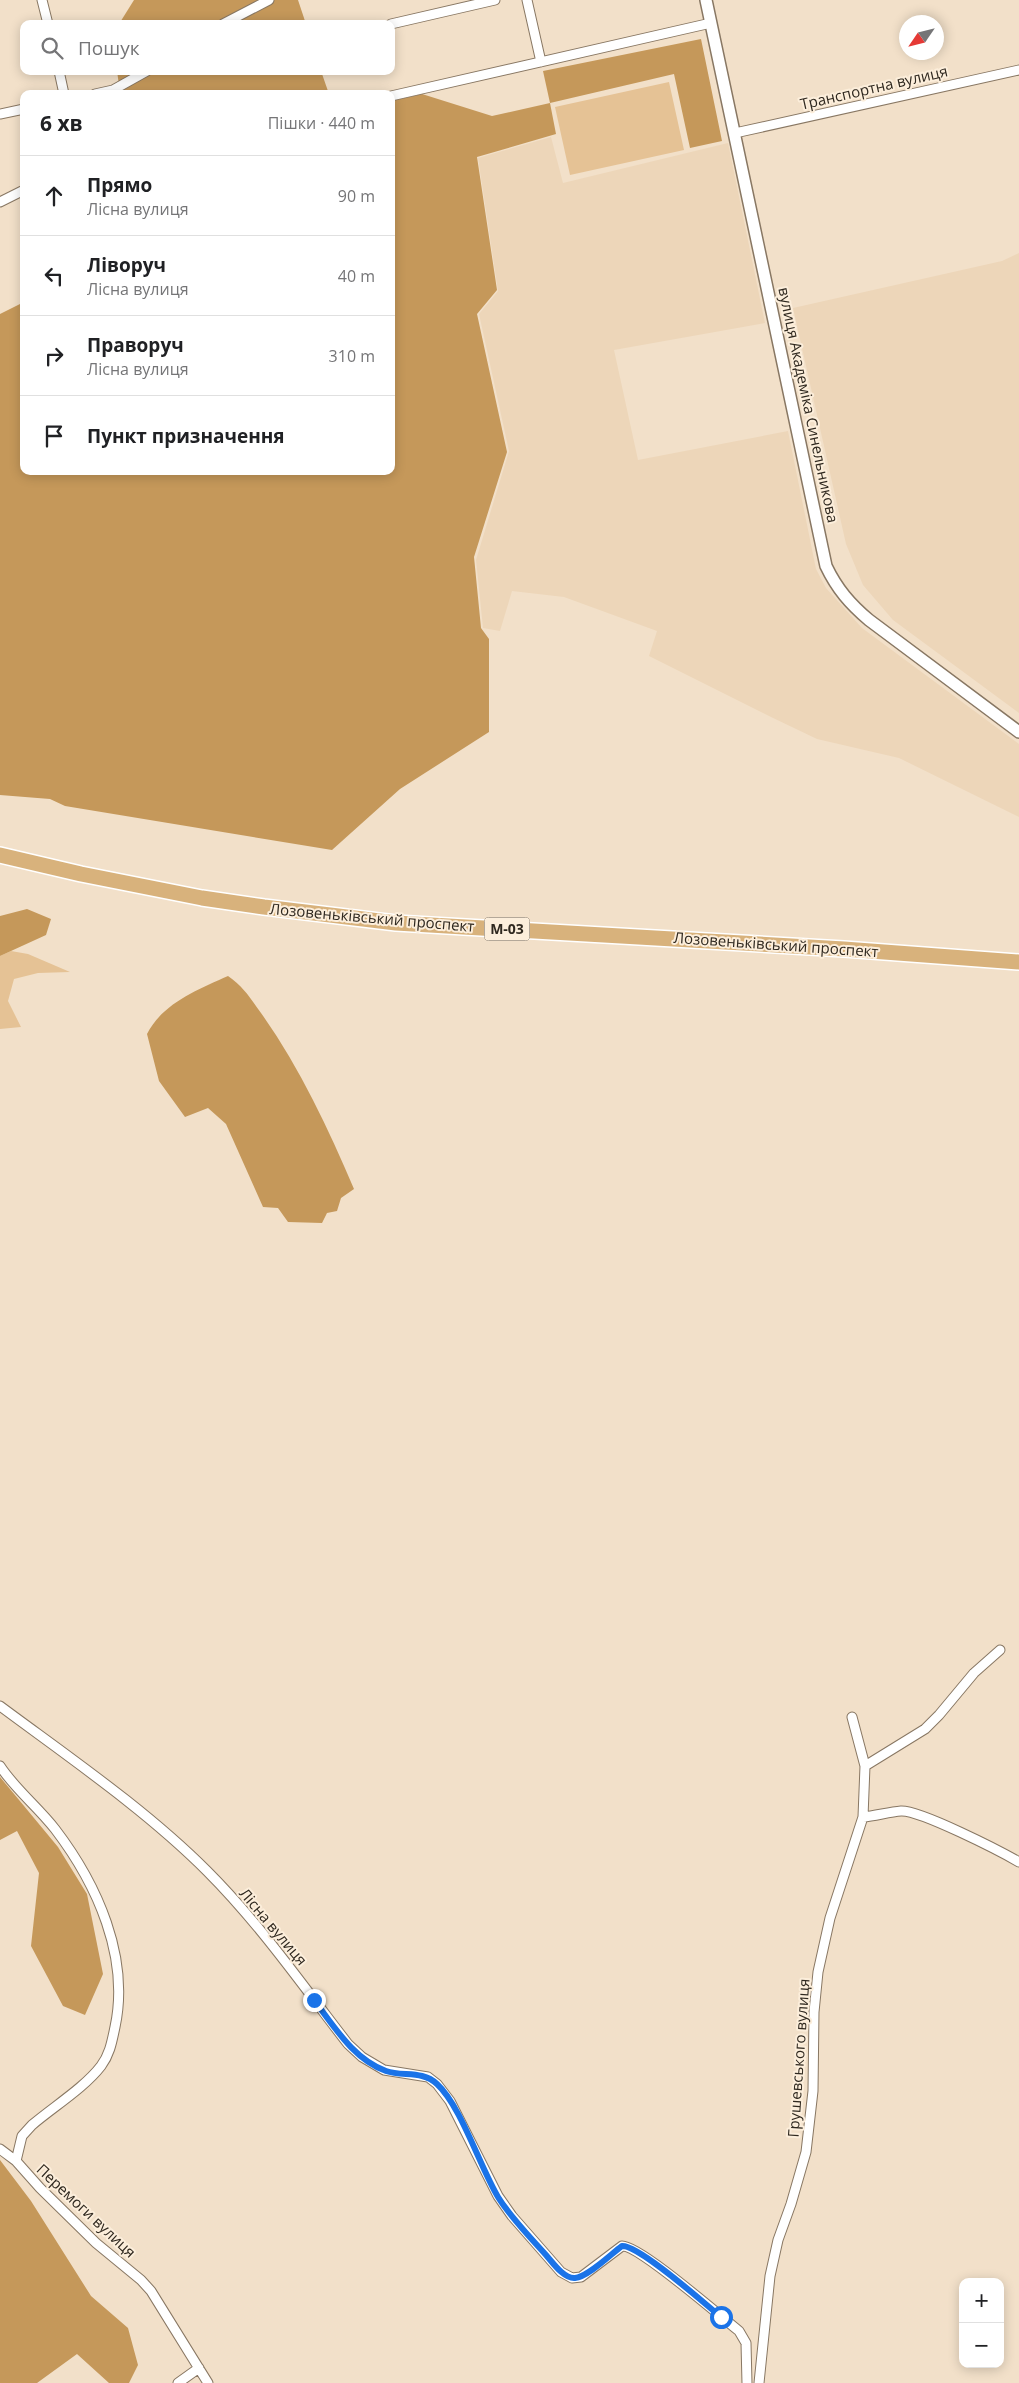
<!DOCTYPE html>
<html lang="uk">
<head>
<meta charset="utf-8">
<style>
  :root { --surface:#fff; --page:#f6f6f6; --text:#202124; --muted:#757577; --line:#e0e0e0 }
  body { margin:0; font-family:"Open Sans",sans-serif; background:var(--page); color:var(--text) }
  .controls { position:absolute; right:15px; bottom:15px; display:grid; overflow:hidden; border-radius:10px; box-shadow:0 2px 12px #0003 }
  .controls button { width:45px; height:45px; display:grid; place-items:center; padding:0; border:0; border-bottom:1px solid var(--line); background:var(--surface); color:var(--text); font:25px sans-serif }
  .compass { position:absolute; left:899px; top:15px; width:45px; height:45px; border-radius:50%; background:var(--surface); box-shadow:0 2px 12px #0003; rotate:235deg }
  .stop { position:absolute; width:15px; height:15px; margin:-11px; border:4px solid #1a73e8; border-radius:50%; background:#fff }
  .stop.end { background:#1a73e8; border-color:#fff; box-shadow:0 1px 5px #0008 }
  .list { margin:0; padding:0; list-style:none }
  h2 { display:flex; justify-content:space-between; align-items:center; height:65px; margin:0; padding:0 20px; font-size:21px }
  h2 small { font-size:16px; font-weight:400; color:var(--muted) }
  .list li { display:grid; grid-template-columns:32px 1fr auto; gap:15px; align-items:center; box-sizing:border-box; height:80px; padding:0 20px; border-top:1px solid var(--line) }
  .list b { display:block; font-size:19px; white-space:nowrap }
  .list p { margin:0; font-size:16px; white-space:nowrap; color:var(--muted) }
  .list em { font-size:16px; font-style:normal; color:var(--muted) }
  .icon { flex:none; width:28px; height:28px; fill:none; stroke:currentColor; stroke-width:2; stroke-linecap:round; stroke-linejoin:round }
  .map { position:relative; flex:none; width:1019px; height:2383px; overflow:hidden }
  .search { position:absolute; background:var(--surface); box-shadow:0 2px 12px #0003; left:20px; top:20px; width:375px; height:55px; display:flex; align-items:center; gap:12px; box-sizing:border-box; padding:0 18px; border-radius:10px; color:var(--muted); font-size:19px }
  .panel { position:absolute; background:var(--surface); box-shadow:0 2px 12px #0003; left:20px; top:90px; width:375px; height:385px; border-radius:10px }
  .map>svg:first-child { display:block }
</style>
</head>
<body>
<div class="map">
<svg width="1019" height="2383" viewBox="0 0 1019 2383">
  <rect width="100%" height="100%" fill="#f2e0c9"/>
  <path fill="#edd6b9" d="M551,137L563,183L728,143L765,323L614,350L638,460L788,431L816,569L826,588L862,628L1019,744V817L899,758L817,739L771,717L649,656L657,631L564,597L512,591L500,631L483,628L476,560L509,451L479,314L498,291L478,158Z
    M1019,253V713L893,620L863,585L846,544L793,308L1002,261Z"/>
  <path fill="#e5c295" d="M669,82L684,150L570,175L555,107Z
    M11,951L28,954L70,972L38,973L14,979L8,1001L21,1027L0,1029V956Z"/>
  <path fill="#c5985a" d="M134,0H298L306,24H119Z
    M701,39L722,141L690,148L674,74L550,103L556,134L477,157L497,290L477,314L507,452L474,557L481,628L489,639V732L400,789L332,850L65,806L50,799L0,795V314L24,302V471H391V101L422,94L492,116L550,103L543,71Z
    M117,71H321L329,94H114L119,85Z
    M27,909L51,919L46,935L0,956V916Z
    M228,976C244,987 250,998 261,1013C299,1066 328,1128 354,1189L341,1198L337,1211L327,1213L322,1223L288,1222L278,1208L263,1207L226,1124L208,1108L185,1117L159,1081L147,1034C163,1003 197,990 228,976Z
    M0,1777L58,1847L87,1894L103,1974L85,2015L63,2006L31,1946L39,1873L17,1831L0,1840Z
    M0,2160L31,2201L91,2296L128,2328L138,2365L129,2383H109L77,2354L37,2383H0Z"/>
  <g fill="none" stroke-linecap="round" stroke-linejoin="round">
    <defs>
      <path id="minor" d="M42,0L48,24
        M527,0L541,62
        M223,24L269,0
        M391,24L495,0
        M59,71L64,94
        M95,94L113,90L147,71
        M391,96L711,23
        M0,114L24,109
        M735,133L1019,70
        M0,202L24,190
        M0,1706C70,1758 146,1810 207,1871C260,1924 303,1986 348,2044L362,2057L384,2070L428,2077L437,2084L450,2101L498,2196L512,2216L561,2272L572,2278L581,2277L622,2246C639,2245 721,2317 739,2331L746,2343L747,2383
        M0,1766C15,1789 38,1807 55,1829C97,1884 130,1957 115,2027C112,2041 110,2054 101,2066C84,2088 53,2107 32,2125L22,2136L16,2161L40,2188L96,2243L141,2280L151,2291L208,2383
        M865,1766L925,1729L939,1715L974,1673L1000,1650
        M863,1817C875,1816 889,1812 901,1811C920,1810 1000,1851 1019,1862
        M0,2149L16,2161
        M178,2383L199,2368
        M759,2383L770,2276L778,2240L791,2204L806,2152L813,2091L814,2012L818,1972L830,1918L863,1817L865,1766L852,1717"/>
      <path id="tertiary" d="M706,0L826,566C837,589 850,604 869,620L1019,732"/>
      <path id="trunk" d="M0,855L81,874L202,898L264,907L396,923L844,949L1019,962"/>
    </defs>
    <use href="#minor" stroke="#887763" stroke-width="11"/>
    <use href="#tertiary" stroke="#887763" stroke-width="14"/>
    <use href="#trunk" stroke="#fff" stroke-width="18"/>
    <use href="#minor" stroke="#fff" stroke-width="9"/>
    <use href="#tertiary" stroke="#fff" stroke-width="11"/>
    <use href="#trunk" stroke="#d8b27c" stroke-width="15"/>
  </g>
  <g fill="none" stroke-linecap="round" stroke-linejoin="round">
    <path stroke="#1a73e8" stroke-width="6" d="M314,2000C334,2026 353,2059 386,2071C403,2077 422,2070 437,2084C461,2106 480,2167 498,2197C511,2218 530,2237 546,2255C553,2263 564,2279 575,2278C588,2277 611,2254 622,2246C639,2245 704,2303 721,2317"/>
  </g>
  <g text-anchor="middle" stroke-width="4" stroke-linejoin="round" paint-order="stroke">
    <rect fill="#fceedb" stroke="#6c6357" stroke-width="1" x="484.5" y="917.5" width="45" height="23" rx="4"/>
    <g font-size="14" font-weight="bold" fill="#2f281f">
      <text x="507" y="934">М-03</text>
    </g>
    <g font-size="15" fill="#2f281f" stroke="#fceedb">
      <text transform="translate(874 88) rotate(-13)" y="5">Транспортна вулиця</text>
      <text transform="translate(808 405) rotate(78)" y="5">вулиця Академіка Синельникова</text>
      <text transform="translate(372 918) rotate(5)" y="5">Лозовеньківський проспект</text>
      <text transform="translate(776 945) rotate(4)" y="5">Лозовеньківський проспект</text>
      <text transform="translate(273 1927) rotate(50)" y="5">Лісна вулиця</text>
      <text transform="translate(799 2058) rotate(-86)" y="5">Грушевського вулиця</text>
      <text transform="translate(86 2211) rotate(43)" y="5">Перемоги вулиця</text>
    </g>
  </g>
</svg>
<div class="controls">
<button>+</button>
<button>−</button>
</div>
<svg class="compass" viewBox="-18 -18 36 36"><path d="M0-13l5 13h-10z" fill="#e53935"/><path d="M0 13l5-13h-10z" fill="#757577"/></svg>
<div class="stop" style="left:721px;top:2317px"></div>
<div class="stop end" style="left:314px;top:2000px"></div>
<div class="search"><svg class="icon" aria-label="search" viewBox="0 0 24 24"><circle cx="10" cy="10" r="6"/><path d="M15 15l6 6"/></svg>Пошук</div>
<section class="panel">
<h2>6 хв<small>Пішки · 440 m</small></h2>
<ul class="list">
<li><svg class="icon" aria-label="ahead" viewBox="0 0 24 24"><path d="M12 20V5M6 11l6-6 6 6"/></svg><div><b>Прямо</b><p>Лісна вулиця</p></div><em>90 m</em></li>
<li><svg class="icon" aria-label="left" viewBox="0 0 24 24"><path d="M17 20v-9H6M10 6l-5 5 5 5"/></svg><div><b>Ліворуч</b><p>Лісна вулиця</p></div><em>40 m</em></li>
<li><svg class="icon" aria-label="right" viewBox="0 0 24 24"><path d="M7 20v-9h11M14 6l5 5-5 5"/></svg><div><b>Праворуч</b><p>Лісна вулиця</p></div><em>310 m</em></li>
<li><svg class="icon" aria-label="arrive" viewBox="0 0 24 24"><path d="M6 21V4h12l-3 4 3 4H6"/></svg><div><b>Пункт призначення</b></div></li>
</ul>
</section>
</div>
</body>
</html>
